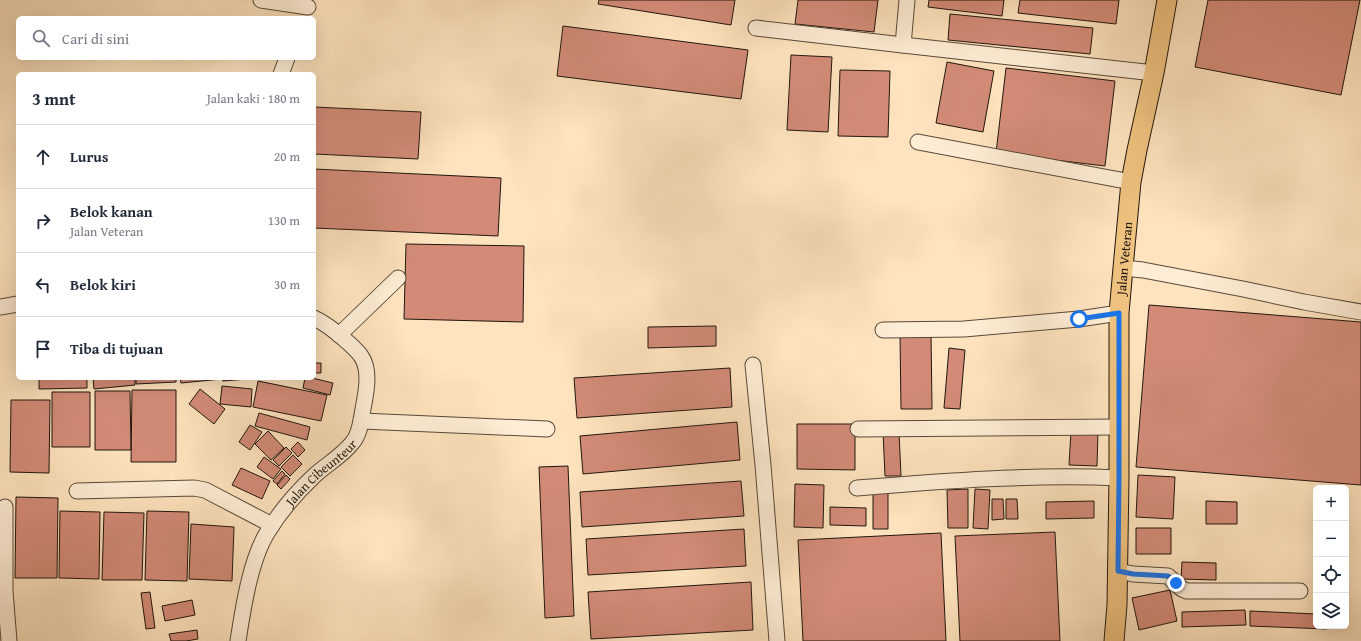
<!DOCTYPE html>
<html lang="id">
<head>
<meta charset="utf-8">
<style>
  :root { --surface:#fff; --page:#f6f6f7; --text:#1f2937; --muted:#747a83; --line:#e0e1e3 }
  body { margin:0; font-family:"Gentium Book Plus",serif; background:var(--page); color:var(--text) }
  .controls { position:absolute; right:12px; bottom:12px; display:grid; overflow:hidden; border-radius:6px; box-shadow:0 4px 16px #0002 }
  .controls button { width:36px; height:36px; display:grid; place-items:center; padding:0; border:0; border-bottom:1px solid var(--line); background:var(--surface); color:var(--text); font:20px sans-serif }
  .stop { position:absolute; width:12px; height:12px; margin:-9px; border:3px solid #1a73e8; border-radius:50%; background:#fff }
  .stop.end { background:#1a73e8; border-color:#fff; box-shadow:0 1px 4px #0008 }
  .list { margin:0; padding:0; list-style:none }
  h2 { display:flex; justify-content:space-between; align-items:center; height:52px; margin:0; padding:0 16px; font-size:17px }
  h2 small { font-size:13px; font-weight:400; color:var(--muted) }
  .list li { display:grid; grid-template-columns:26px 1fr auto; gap:12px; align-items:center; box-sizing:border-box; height:64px; padding:0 16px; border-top:1px solid var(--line) }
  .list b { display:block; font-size:15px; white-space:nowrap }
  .list p { margin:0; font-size:13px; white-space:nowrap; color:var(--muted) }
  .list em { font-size:13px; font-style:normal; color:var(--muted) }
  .icon { flex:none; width:22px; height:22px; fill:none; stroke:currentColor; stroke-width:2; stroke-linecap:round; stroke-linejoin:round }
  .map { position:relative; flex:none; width:1361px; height:641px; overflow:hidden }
  .search { position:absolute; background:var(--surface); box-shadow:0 4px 16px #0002; left:16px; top:16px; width:300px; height:44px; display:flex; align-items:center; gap:10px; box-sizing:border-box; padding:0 14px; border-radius:6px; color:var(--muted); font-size:15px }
  .panel { position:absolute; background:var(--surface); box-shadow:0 4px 16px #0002; left:16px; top:72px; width:300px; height:308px; border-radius:6px }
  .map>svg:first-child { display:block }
</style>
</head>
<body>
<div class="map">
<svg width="1361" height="641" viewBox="0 0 1361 641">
  <rect width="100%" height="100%" fill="#fee3be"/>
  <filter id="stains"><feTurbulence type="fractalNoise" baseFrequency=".005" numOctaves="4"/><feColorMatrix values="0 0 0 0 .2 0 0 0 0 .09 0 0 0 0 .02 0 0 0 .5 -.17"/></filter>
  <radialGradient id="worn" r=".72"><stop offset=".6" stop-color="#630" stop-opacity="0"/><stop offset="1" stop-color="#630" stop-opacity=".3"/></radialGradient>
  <path fill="#d38b78" stroke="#20160d" d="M599,0H735L731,25L598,4Z
    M798,0H878L874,32L795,24Z
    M929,0H1004L1002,16L928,7Z
    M1020,0H1119L1116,24L1018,13Z
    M1208,0H1360L1341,95L1195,67Z
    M950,14L1093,28L1090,54L948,40Z
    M563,26L748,50L741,99L557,76Z
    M791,55L832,57L828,132L787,130Z
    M947,62L994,71L983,132L936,123Z
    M1006,68L1115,81L1105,166L996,153Z
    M840,70L890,71L888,137L838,136Z
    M314,107L421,112L418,159L314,154Z
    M314,169L501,178L498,236L314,228Z
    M406,244L524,246L523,322L404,319Z
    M1149,305L1361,322V485L1136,467Z
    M716,326V346L648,348V327Z
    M931,333L932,409H901L900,334Z
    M949,348L965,350L960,409L944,408Z
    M314,363H321V373H314Z
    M730,368L732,407L577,418L574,378Z
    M39,378H87V388L39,389Z
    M93,378H135V385L94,389Z
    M136,378H176V382L136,384Z
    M180,378H222V379L181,383Z
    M222,378H261L223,381Z
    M305,378H312L333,383L330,395L303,388Z
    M258,381L327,395L321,421L253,407Z
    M222,386L252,389L251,407L220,404Z
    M200,389L225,409L214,424L189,404Z
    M132,390H176V462H131Z
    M95,391H130L131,450H95Z
    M52,392H90V447H52Z
    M11,400H50L49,473L10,472Z
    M259,413L310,427L307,440L255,426Z
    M737,422L740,460L583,474L580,436Z
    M797,424H855V470L797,469Z
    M250,425L262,432L250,450L239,442Z
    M268,431L284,448L271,460L255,444Z
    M1071,431L1098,432L1097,466L1069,465Z
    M883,432H899L901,476H885Z
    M298,442L305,450L298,457L291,449Z
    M286,447L292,453L279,466L273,460Z
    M293,455L302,464L290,476L281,467Z
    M264,457L281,469L273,479L257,467Z
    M568,466L574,616L545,618L539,467Z
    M241,468L270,481L262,499L232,485Z
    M282,471L285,474L277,484L273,481Z
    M286,475L290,479L281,489L277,485Z
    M1138,475L1175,477L1173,519L1136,517Z
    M741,481L744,516L582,527L580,492Z
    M795,484L824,485L823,528L794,527Z
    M873,488H888V529H873Z
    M968,489V528H948L947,490Z
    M975,489L990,490L988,529L973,528Z
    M16,497L58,498L57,578H15Z
    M992,499H1003L1004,519L992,520Z
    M1006,499H1017L1018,519H1006Z
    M1094,501V518L1046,519V502Z
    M1206,501L1237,502V524H1206Z
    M830,507L866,508V526L830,525Z
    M60,511L100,512L99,579L59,578Z
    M147,511L189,512L187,581L145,580Z
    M104,512L144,513L142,580H102Z
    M191,524L234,527L232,581L189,579Z
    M1136,528H1171V554H1136Z
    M744,529L746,566L588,575L586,539Z
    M1055,532L1060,641H960L955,536Z
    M941,533L946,641H803L798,540Z
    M1182,562L1216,563V580L1181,579Z
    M751,582L753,630L591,639L588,592Z
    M1170,590L1177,621L1139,630L1132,598Z
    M150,592L155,628L146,629L141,593Z
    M192,600L195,615L165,621L162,606Z
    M1245,610L1246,625L1182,627V612Z
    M1250,611L1316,614V626H1328L1327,629L1250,626Z
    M197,630L198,639L186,641H171L169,634Z"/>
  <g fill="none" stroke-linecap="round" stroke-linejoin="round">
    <defs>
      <g id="minor">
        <path d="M261,0L308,7"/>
        <path d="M756,28L903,45L1154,73"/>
        <path d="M903,45L907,0"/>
        <path d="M281,74L287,58"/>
        <path d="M918,142L1131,182"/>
        <path d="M1123,268L1143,270L1243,289L1304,302L1361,312"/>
        <path d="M0,307L18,304"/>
        <path d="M883,330L964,329L1079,319L1119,313"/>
        <path d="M339,335L398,278"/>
        <path d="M753,365L763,465L777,641"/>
        <path d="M361,421L547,429"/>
        <path d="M858,429L1119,427"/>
        <path d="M857,488C944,481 1032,474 1119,478"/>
        <path d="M77,491L194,488L205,490L272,525"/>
        <path d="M5,507V591L9,641"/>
        <path d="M1118,571L1133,574L1168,576L1182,589L1187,591H1300"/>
        <path id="s1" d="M238,641C243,609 250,561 267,533C279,513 298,491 315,475C327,464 342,456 352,443C360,435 361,420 363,409C366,393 371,370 361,356C356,349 350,344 344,339C335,331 325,323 314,318"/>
      </g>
      <g id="major">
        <path id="s2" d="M1114,641L1117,605L1119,478V313L1123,268L1131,182L1137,150L1154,73L1167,0"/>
      </g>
    </defs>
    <use href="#minor" stroke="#584939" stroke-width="17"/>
    <use href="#major" stroke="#20160d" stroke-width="21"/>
    <use href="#minor" stroke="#feedd5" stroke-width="15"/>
    <use href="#major" stroke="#efc27f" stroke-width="19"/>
  </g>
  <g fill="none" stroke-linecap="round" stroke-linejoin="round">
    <path stroke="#1a73e8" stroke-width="5" d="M1079,319L1119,313V478L1118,571L1133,574L1168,576L1176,583"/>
  </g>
  <g text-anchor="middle" stroke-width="3.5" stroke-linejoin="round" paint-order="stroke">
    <g font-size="13" fill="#20160d" stroke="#feedd5">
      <text dy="5" stroke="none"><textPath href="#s2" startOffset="383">Jalan Veteran</textPath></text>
      <text dy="5" stroke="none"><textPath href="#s1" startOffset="194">Jalan Cibeunteur</textPath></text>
    </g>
  </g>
  <rect width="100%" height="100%" filter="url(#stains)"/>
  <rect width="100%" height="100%" fill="url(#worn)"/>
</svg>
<div class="controls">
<button>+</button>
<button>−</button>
<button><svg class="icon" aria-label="locate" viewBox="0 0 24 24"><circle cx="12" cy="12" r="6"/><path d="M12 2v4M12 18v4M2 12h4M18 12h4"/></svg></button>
<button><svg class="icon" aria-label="layers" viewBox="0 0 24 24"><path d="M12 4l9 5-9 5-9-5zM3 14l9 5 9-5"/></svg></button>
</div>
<div class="stop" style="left:1079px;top:319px"></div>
<div class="stop end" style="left:1176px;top:583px"></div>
<div class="search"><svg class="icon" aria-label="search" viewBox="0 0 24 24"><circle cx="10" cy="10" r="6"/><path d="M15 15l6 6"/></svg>Cari di sini</div>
<section class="panel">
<h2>3 mnt<small>Jalan kaki · 180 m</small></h2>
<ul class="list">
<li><svg class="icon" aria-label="ahead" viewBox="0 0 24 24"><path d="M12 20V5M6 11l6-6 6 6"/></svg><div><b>Lurus</b></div><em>20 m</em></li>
<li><svg class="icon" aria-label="right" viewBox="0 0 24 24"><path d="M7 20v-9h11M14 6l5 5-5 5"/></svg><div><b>Belok kanan</b><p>Jalan Veteran</p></div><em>130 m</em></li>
<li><svg class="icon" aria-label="left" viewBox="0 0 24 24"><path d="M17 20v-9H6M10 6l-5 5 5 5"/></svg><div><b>Belok kiri</b></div><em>30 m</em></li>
<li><svg class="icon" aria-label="arrive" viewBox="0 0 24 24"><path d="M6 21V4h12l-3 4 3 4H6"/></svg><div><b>Tiba di tujuan</b></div></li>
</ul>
</section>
</div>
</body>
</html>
